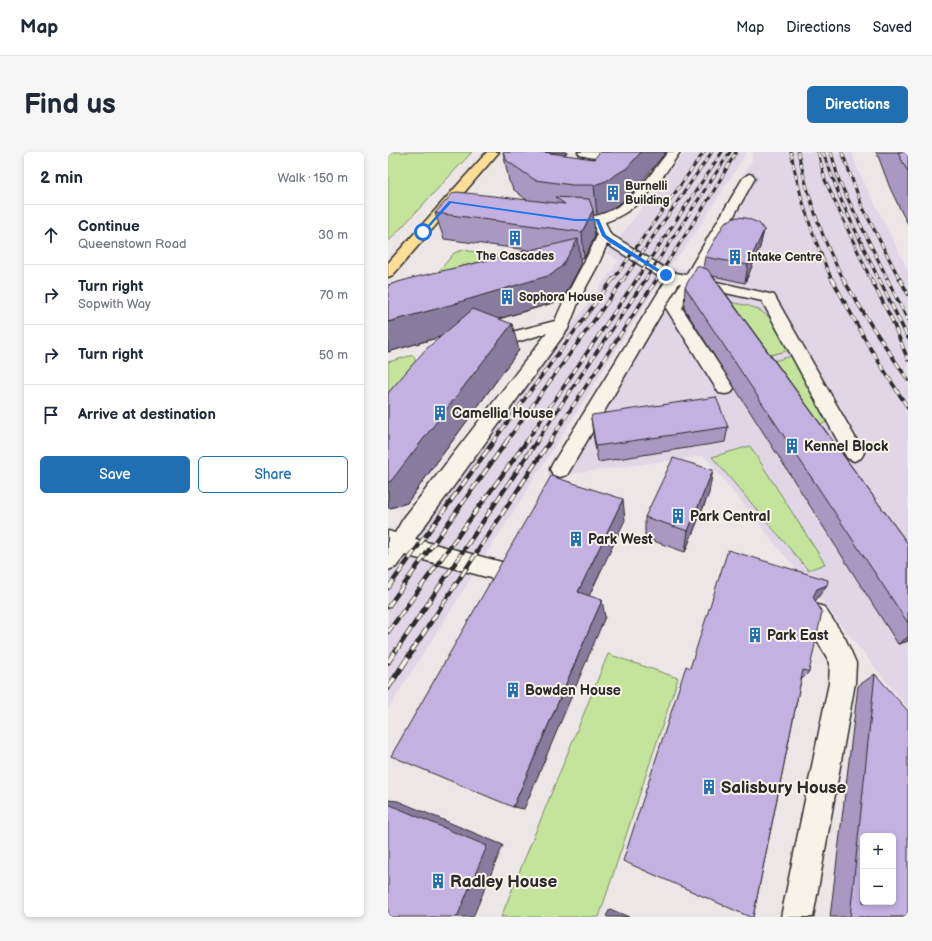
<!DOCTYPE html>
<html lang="en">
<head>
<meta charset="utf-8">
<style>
  :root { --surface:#fff; --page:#f6f6f7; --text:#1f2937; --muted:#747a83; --line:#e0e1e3; --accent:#1f6fb2 }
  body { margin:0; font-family:"Balsamiq Sans",sans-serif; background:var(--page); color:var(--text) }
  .controls { position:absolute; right:12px; bottom:12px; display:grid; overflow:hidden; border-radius:6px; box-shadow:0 2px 6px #0003 }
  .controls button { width:36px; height:36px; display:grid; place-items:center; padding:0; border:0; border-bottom:1px solid var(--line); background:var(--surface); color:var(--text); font:20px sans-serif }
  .stop { position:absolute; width:12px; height:12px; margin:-9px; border:3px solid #1a73e8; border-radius:50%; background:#fff }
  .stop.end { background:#1a73e8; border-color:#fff; box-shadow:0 1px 4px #0008 }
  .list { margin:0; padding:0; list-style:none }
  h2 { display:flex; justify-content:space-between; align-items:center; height:52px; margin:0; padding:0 16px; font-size:17px }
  h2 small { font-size:13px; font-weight:400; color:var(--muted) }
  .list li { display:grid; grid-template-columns:26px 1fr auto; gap:12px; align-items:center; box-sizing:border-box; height:60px; padding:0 16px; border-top:1px solid var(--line) }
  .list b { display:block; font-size:15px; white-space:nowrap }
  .list p { margin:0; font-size:13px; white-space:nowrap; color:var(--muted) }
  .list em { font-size:13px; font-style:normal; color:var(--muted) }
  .actions { display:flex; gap:8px; padding:12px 16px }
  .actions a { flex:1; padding:9px 0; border:1px solid var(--accent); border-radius:6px; text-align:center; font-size:14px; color:var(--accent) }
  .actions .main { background:var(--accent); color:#fff }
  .icon { flex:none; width:22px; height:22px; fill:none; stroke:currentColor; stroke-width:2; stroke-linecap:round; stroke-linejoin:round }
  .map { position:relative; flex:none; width:520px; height:765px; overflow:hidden; border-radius:6px }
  header { display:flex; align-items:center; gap:24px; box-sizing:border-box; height:56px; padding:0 20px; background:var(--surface); border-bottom:1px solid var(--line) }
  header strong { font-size:19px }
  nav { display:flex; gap:22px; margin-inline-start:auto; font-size:14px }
  .intro { display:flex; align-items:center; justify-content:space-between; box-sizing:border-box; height:96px; padding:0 24px }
  h1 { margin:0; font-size:28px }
  .button { padding:10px 18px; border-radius:6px; background:var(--accent); color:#fff; font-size:14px; font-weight:700 }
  main { display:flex; gap:24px; padding:0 24px }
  aside { flex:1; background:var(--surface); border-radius:6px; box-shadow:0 2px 6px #0003 }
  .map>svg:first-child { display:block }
</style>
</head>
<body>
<header>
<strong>Map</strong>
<nav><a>Map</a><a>Directions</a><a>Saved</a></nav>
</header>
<div class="intro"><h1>Find us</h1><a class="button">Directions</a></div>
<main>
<aside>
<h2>2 min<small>Walk · 150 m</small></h2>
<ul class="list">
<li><svg class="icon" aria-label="ahead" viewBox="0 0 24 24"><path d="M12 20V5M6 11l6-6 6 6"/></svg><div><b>Continue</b><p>Queenstown Road</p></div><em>30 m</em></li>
<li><svg class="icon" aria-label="right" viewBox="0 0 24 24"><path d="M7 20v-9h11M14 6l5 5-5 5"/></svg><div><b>Turn right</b><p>Sopwith Way</p></div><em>70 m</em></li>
<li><svg class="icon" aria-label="right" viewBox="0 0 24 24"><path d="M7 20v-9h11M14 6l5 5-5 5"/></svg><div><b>Turn right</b></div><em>50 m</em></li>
<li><svg class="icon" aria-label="arrive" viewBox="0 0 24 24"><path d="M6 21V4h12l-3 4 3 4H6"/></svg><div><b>Arrive at destination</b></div></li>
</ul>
<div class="actions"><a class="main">Save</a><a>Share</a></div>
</aside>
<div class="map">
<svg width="520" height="765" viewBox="0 0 520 765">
  <rect width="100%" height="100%" fill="#ede6e7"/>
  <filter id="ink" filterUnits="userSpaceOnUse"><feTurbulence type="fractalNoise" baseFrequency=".025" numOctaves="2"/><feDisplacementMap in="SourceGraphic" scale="8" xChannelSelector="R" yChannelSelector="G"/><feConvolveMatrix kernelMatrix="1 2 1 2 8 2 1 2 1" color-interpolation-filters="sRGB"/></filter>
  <g filter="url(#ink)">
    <path fill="#e0d6e6" d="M297,0H359L301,91L280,116L0,557V403L12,406L231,109L219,101Z
      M364,0H464L469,16L520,118V556L316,304L159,325L285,115L301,118L364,8Z"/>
    <path fill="#c4e49c" stroke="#788864" d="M0,0H84L0,90Z
      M75,98L120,105L26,149L66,101Z
      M345,151C381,155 386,170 402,198L371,206L333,153Z
      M25,203L31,215L0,255V210Z
      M404,204L441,269L422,276L371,213Z
      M362,294L437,412L420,418L324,305Z
      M220,502L290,526L211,765H113Z"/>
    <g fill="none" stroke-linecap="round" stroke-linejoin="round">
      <defs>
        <path id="minor" d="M190,0H222C214,10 202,5 192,3Z
          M280,0H292C272,29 252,59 217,70L222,82L283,120L298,123L355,26L361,22L365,23L367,26L311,126L386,143L476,301L473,306L466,309L459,306L374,149L306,134L294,156L346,236L343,241L337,242L331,241L278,156L293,131H291L179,323L172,325L165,323L162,317L165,311L278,128L273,126L219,92L210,113L192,146L180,177L27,387L121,412L124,419L121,426L113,429L17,403L8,415L0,418V379L7,381L15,367L159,181L122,192L116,190L114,186L116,182L167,169C179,139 196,113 209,84L204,72H191L189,69L191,66C201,64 212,64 221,59C247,48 263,21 280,0Z
          M427,452L436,455L457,486L468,511L467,531L425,765H393L441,531L442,511L415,463L418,455Z"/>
        <path id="major" d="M99,0H111L5,123L0,125V111Z"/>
      </defs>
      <use href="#minor" stroke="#2b2b2b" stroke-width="3"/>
      <use href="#major" stroke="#2b2b2b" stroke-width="3"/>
      <use href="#minor" fill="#f7f3e8" fill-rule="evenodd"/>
      <use href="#major" fill="#fdde96" fill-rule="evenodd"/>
      <defs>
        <path id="rail-far3" d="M403,0C411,45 425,86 444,128
          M410,0C420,44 433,87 456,128
          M430,0L437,28L483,128
          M435,0L453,48L491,128
          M443,0L451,29L500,128
          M454,0L474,54L512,128
          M225,128L316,0
          M235,128L324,0
          M248,128L334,0
          M257,128L342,0
          M268,128L324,42L348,0"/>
        <path id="rail-far2" d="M444,127L482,196L520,256
          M455,127L483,173L520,228
          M483,127L504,168L520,208
          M491,127L520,186
          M499,127L520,168
          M512,127L520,142
          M105,290L225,127
          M118,290L236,127
          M138,290L249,127
          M148,290L258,127
          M161,290L269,127"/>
        <path id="rail-far1" d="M0,436L106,289
          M0,455L119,289
          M0,480L139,289
          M8,499L149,289
          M24,499L162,289"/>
        <path id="rail" d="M0,510L8,498
          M0,536L25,498"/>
      </defs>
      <use href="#rail-far3" stroke="#2b2b2b" stroke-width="3"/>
      <use href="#rail-far2" stroke="#2b2b2b" stroke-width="3.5"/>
      <use href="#rail-far1" stroke="#2b2b2b" stroke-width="4.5"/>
      <use href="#rail" stroke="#2b2b2b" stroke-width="5.5"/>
      <use href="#rail-far3" stroke="#f7f3e8" stroke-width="2" stroke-dasharray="5.5" stroke-linecap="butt"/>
      <use href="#rail-far2" stroke="#f7f3e8" stroke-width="2.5" stroke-dasharray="7" stroke-linecap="butt"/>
      <use href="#rail-far1" stroke="#f7f3e8" stroke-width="3" stroke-dasharray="9" stroke-linecap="butt"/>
      <use href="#rail" stroke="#f7f3e8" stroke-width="4" stroke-dasharray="12" stroke-linecap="butt"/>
    </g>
    <path fill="#a898c2" stroke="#2b2b2b" d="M115,0H179L177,3L240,46L220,59L209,63H205L207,84L196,106H192L193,113L178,141L168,150L111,167L131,198L19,351L2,356H0V241L52,185L0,200V133L140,98L56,87L47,61L139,48L126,38L121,29Z
      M488,0H520V72L514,61L502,36L490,4Z
      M376,78L372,95L357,131L325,124L520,392V489L510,492L296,156L297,135L315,116L317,105Z
      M203,266L340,275L337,290L210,310L205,282Z
      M321,341L297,400L257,386V365Z
      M427,449L421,520L413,528L365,765L302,516Z
      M487,522L520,765H442L470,534Z"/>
    <path fill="#887c9e" stroke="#2b2b2b" d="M153,0H179L158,29Z
      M253,0H278L240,46L220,59L209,63L206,33Z
      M205,58L207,84L196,106L194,80Z
      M376,78L372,95L357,131L360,113Z
      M190,87L193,113L178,141L168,150L79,176V177L0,200V170L68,151Z
      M124,172L131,198L19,351L2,356L0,353V330Z
      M325,318L321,341L297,400L300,379Z
      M235,347L237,368L195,457L190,440Z
      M439,433L426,451L417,454L429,437Z
      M214,448L217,465L136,657L125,655Z
      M520,485V489L510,492Z
      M0,648L10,649L115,693L85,765H69L0,652Z
      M222,757L241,765H220L218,764Z"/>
    <path fill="#c3b1e2" stroke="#2b2b2b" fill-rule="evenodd" d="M115,0H155L206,7L212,0H253L239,16L218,29L206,33H184L147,28L119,9Z
      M510,0H520V20L513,7Z
      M69,40L177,52L167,45L201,47L205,58L194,80L47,61L65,41Z
      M349,65L358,66L371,71L376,78L360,113L317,105L337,70Z
      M190,87L174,114L163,123L68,151H70L0,170V133L24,126Z
      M309,114L319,117L520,392V471L297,135Z
      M85,157L124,172L3,329L0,330V241L37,198Z
      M328,245L340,275L208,294L203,266L204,263Z
      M285,306L325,318L300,379L257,365Z
      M163,324L235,347L190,440L214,448L125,655L3,604Z
      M340,398L440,428L439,433L429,437L425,445L434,460L421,520L415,518L365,765H362L235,709L298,514L302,516Z
      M487,522L520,559V765H462ZM475,684H505V750H475Z
      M0,652L99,694L69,765H0Z"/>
  </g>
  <path fill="#1a73e8" d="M61,49L187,67H211L218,83L280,123L276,124L221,90L214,84L208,69H187L63,51L36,81H33Z"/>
  <defs>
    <symbol id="building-bare" viewBox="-9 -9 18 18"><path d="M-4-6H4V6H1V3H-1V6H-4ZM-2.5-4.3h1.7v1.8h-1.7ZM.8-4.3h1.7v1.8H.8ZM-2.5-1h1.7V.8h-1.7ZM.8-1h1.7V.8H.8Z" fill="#1f6fb2" stroke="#f7f3e8" stroke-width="2.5" paint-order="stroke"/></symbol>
  </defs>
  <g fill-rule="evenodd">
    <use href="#building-bare" x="214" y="30" width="22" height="22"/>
    <use href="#building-bare" x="116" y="75" width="22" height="22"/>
    <use href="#building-bare" x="336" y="94" width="22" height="22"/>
    <use href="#building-bare" x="108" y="134" width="22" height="22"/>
    <use href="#building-bare" x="41" y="250" width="22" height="22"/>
    <use href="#building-bare" x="393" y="283" width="22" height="22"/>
    <use href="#building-bare" x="279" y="353" width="22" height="22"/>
    <use href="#building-bare" x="177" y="376" width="22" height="22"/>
    <use href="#building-bare" x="356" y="472" width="22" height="22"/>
    <use href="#building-bare" x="114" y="527" width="22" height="22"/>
    <use href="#building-bare" x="310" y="624" width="22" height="22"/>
    <use href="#building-bare" x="39" y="718" width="22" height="22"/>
  </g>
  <g text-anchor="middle" stroke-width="4" stroke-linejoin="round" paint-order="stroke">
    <g font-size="12" font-weight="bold" fill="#2b2b2b" stroke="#f7f3e8" text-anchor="start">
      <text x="237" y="38">Burnelli<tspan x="237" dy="14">Building</tspan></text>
      <text x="127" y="108" text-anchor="middle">The Cascades</text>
      <text x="359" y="109">Intake Centre</text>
      <text x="131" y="149">Sophora House</text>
    </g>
    <g font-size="14" font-weight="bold" fill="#2b2b2b" stroke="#f7f3e8" text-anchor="start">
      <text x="64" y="266">Camellia House</text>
      <text x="416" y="299">Kennel Block</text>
      <text x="302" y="369">Park Central</text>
      <text x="200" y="392">Park West</text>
      <text x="379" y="488">Park East</text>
      <text x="137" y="543">Bowden House</text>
    </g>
    <g font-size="17" font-weight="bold" fill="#2b2b2b" stroke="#f7f3e8" text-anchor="start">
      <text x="333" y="641">Salisbury House</text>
      <text x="62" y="735">Radley House</text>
    </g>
  </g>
</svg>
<div class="controls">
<button>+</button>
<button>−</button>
</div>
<div class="stop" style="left:35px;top:80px"></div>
<div class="stop end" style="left:278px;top:123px"></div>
</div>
</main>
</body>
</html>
